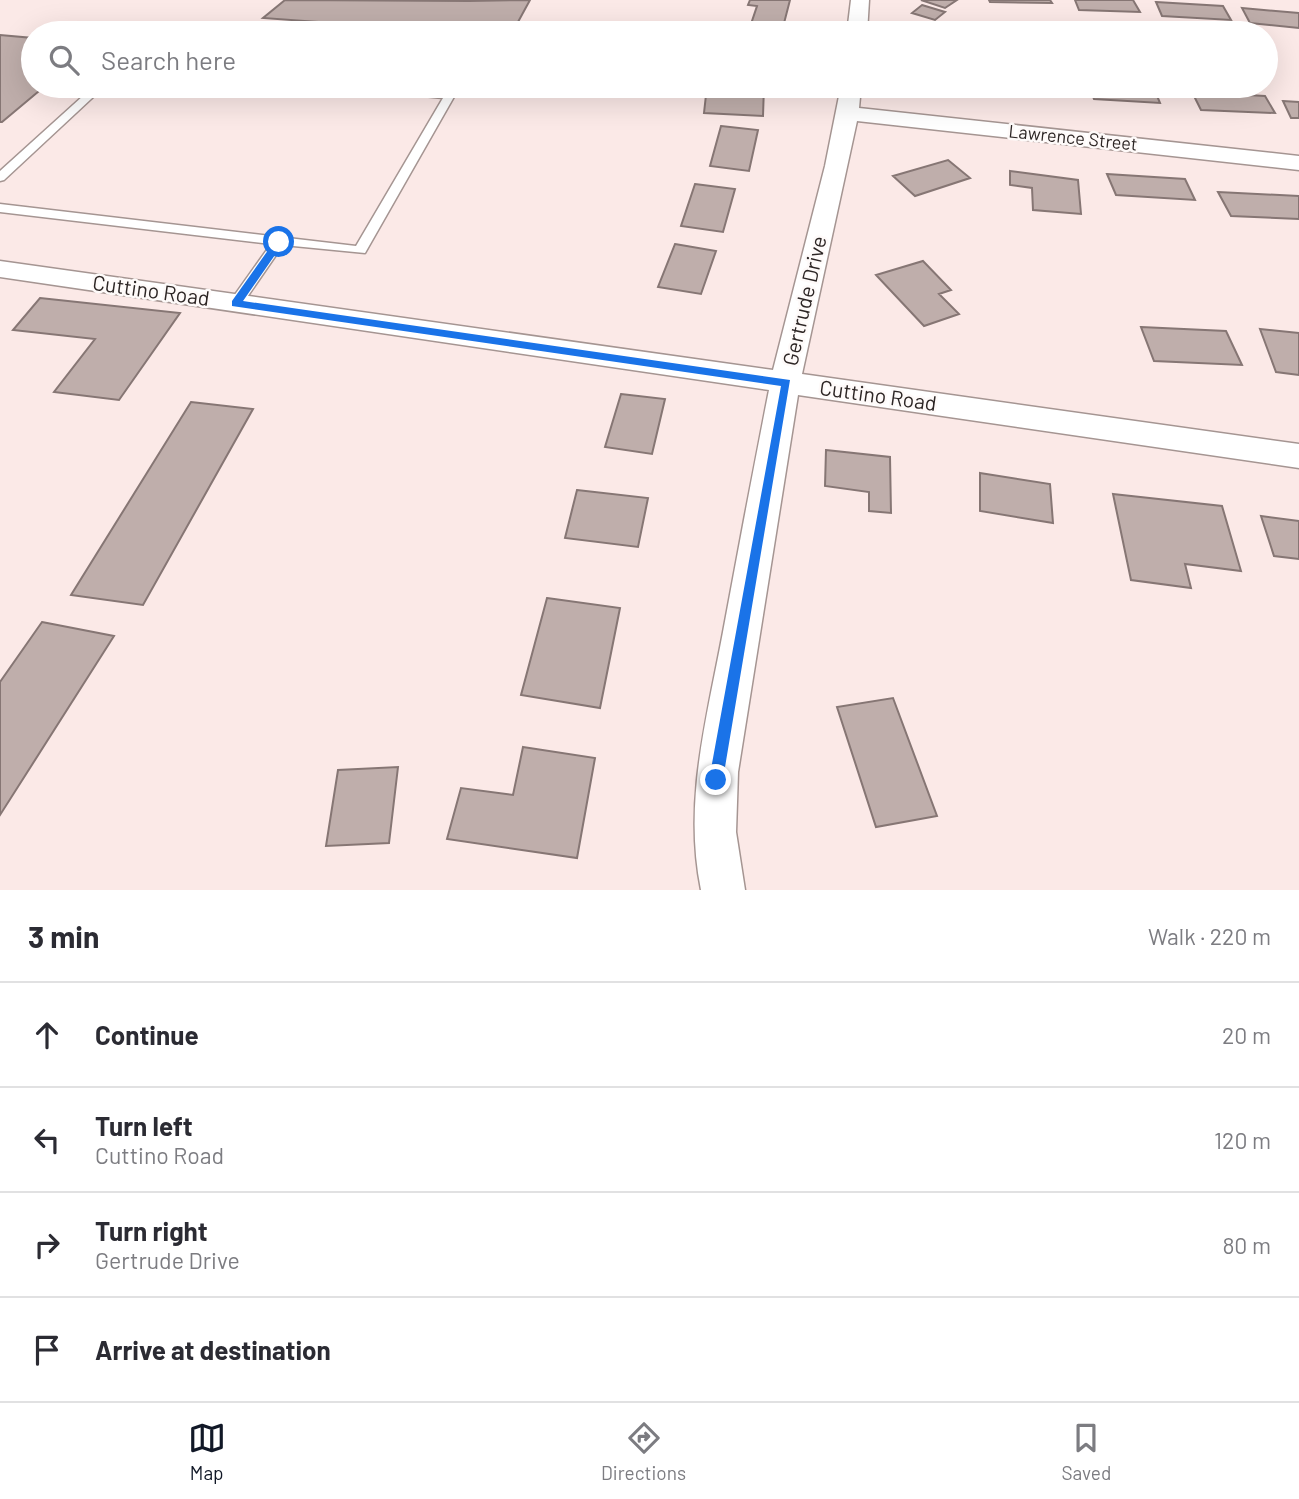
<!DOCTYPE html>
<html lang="en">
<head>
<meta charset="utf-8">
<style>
  :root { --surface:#fff; --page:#f7f7f7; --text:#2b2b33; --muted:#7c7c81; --line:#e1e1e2; --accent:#111827 }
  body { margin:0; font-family:Barlow,sans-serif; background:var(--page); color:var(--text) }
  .stop { position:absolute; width:21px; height:21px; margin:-16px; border:5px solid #1a73e8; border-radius:50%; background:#fff }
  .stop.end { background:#1a73e8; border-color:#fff; box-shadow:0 2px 7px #0008 }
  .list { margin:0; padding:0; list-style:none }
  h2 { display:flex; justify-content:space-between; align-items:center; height:91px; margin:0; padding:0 28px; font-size:30px }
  h2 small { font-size:23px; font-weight:400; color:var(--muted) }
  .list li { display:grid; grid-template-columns:46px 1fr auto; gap:21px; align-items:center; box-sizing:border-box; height:105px; padding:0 28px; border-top:2px solid var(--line) }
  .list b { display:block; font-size:26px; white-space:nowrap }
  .list p { margin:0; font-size:23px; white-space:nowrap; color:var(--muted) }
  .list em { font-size:23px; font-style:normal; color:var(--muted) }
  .icon { flex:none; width:38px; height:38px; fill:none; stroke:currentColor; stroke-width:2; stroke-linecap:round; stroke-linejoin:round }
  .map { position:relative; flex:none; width:1299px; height:890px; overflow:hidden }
  .search { position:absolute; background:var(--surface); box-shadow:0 7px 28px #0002; left:21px; right:21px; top:21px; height:77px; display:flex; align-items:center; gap:18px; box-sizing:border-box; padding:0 24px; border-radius:38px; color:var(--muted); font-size:26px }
  .sheet { height:511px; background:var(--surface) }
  nav { display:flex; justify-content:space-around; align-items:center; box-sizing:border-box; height:98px; border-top:2px solid var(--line); background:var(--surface); font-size:19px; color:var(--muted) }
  nav a { display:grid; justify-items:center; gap:4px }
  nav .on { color:var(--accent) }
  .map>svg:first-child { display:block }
</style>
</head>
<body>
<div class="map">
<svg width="1299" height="890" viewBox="0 0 1299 890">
  <rect width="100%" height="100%" fill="#fbe9e7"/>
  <path fill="#bfaeab" stroke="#867674" stroke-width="2" d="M285,0L469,1L530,0L512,33H470L263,18Z
    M750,0H790L782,31L750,27L757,6L748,5Z
    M921,0H957L945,8Z
    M989,0H1050L1052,3L990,2Z
    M1075,0H1133L1140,12L1079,10Z
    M1156,2L1223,6L1231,20L1162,16Z
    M922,5L945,12L935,20L912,13Z
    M1242,8L1299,13V28L1250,23Z
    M0,35L33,38V86H45L2,122H0Z
    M730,86H764L763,116L704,113L706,95L729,96Z
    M992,86H1066L1069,93L993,91Z
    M1089,86H1153L1160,103L1094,99Z
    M1192,92L1265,96L1275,113L1201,110Z
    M1283,101L1299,102V118H1291Z
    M721,126L758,130L749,171L710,166Z
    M948,160L970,178L915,196L893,176Z
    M1010,171L1078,180L1081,214L1033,210L1032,188L1010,185Z
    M1107,174L1185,179L1195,200L1116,195Z
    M695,184L735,189L723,232L681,226Z
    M1218,192L1299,196V219L1231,216Z
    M675,244L716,251L701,294L658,287Z
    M923,261L951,290L939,294L959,314L924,326L876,275Z
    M40,298L180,313L119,400L54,392L95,339L13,330Z
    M1141,327L1226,331L1242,365L1154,361Z
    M1260,329L1299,333V375L1276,372Z
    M621,394L665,399L652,454L605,447Z
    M191,402L253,409L143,605L71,595Z
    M826,450L890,457L891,513L869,511V492L825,486Z
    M980,473L1050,484L1053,523L980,511Z
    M577,490L648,498L638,547L565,538Z
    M1113,494L1222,506L1241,571L1185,564L1191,588L1131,580Z
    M1261,516L1299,521V559L1274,556Z
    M547,598L620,608L600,708L521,695Z
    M42,622L114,636L0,815V682Z
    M893,698L937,816L876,827L837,707Z
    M523,747L595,758L577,858L447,839L461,788L513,795Z
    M398,767L389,843L326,846L338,770Z"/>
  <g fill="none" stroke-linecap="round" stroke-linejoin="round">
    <defs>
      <path id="lane" d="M94,86H105L4,180L0,181V171Z
        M349,86H385L450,92L455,95L365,253L283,245L241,306L236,308L229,303L271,244L0,212V204L356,246L443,98L354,89Z"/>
      <path id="street" d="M851,0H869L867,33H847Z
        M841,86H861L859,108L1299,156V170L857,121L802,374L1299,444V468L798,395L738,772L736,832L745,890H701C683,802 707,718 723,632C738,551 753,471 769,390L0,277V261L773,370L825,166Z"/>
    </defs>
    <use href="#lane" stroke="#a59592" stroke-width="3"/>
    <use href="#street" stroke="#a59592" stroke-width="3"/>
    <use href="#lane" fill="#fff" fill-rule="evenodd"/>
    <use href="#street" fill="#fff" fill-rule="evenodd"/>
  </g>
  <path fill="#1a73e8" d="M276,239L284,242L243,301L790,380L722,785H711L709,780L781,386L232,306V301Z"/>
  <g text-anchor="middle" stroke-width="5" stroke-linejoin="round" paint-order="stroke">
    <g font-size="18" fill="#2c2524" stroke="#fefaf9">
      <text transform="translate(1073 138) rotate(6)" y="6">Lawrence Street</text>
    </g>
    <g font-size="21" fill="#2c2524" stroke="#fefaf9">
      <text transform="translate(151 291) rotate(8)" y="7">Cuttino Road</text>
      <text transform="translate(805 301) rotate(-77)" y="7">Gertrude Drive</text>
      <text transform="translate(878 396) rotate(8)" y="7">Cuttino Road</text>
    </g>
  </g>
</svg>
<div class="stop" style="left:279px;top:242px"></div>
<div class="stop end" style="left:716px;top:780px"></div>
<div class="search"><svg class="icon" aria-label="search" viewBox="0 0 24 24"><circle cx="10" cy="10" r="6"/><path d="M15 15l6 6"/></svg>Search here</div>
</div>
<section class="sheet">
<h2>3 min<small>Walk · 220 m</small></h2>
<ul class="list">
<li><svg class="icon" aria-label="ahead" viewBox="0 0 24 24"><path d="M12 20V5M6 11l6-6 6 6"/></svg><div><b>Continue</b></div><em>20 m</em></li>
<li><svg class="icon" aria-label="left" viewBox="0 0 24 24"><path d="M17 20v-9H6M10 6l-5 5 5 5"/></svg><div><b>Turn left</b><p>Cuttino Road</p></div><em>120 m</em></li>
<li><svg class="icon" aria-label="right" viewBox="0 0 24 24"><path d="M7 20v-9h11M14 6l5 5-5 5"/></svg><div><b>Turn right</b><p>Gertrude Drive</p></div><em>80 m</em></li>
<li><svg class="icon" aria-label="arrive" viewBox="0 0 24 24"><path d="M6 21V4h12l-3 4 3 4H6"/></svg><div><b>Arrive at destination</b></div></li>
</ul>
</section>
<nav>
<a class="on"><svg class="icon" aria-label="map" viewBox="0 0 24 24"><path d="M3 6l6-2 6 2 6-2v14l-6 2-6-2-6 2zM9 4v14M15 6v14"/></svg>Map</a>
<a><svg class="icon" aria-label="directions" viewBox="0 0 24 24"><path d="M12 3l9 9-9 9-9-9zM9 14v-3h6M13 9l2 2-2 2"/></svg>Directions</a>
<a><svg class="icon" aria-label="saved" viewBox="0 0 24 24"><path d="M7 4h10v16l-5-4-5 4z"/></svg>Saved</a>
</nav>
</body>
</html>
